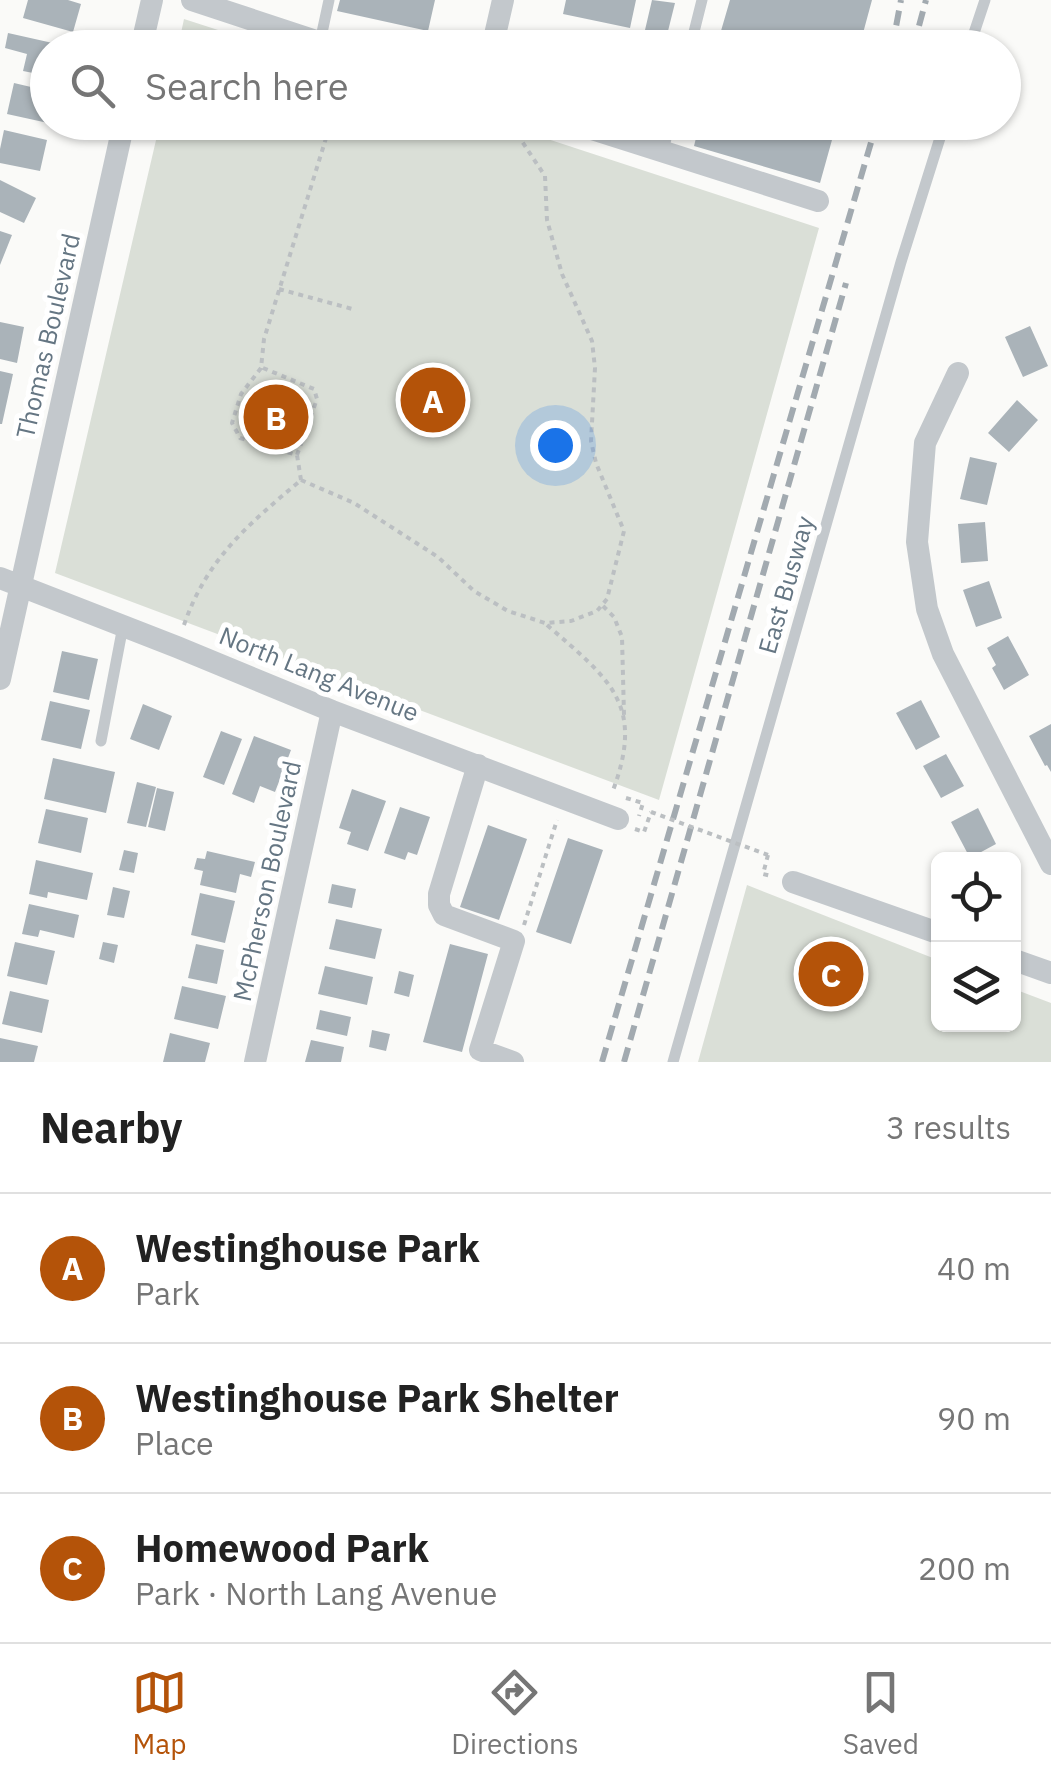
<!DOCTYPE html>
<html lang="en">
<head>
<meta charset="utf-8">
<style>
  :root { --surface:#fff; --page:#f6f6f6; --text:#222; --muted:#767676; --line:#e0e0e0; --accent:#b45309 }
  body { margin:0; font-family:"IBM Plex Sans",sans-serif; background:var(--page); color:var(--text) }
  .controls { position:absolute; right:30px; bottom:30px; display:grid; overflow:hidden; border-radius:15px; box-shadow:0 2px 8px #0004 }
  .controls button { width:90px; height:90px; display:grid; place-items:center; padding:0; border:0; border-bottom:2px solid var(--line); background:var(--surface); color:var(--text); font:50px sans-serif }
  .you { position:absolute; left:555px; top:445px; width:35px; height:35px; margin:-25px; border:8px solid #fff; border-radius:50%; background:#1a73e8; box-shadow:0 0 0 15px #1a73e833 }
  .badge { display:grid; place-items:center; width:65px; height:65px; border-radius:50%; background:var(--accent); color:#fff; font-size:32px; font-weight:700 }
  .pin { position:absolute; translate:-50% -50%; border:5px solid #fff; box-shadow:0 2px 10px #0006 }
  .list { margin:0; padding:0; list-style:none }
  h2 { display:flex; justify-content:space-between; align-items:center; height:130px; margin:0; padding:0 40px; font-size:42px }
  h2 small { font-size:32px; font-weight:400; color:var(--muted) }
  .list li { display:grid; grid-template-columns:65px 1fr auto; gap:30px; align-items:center; box-sizing:border-box; height:150px; padding:0 40px; border-top:2px solid var(--line) }
  .list b { display:block; font-size:38px; white-space:nowrap }
  .list p { margin:0; font-size:32px; white-space:nowrap; color:var(--muted) }
  .list em { font-size:32px; font-style:normal; color:var(--muted) }
  .icon { flex:none; width:55px; height:55px; fill:none; stroke:currentColor; stroke-width:2; stroke-linecap:round; stroke-linejoin:round }
  .map { position:relative; flex:none; width:1051px; height:1062px; overflow:hidden }
  .search { position:absolute; background:var(--surface); box-shadow:0 2px 8px #0004; left:30px; right:30px; top:30px; height:110px; display:flex; align-items:center; gap:25px; box-sizing:border-box; padding:0 35px; border-radius:55px; color:var(--muted); font-size:38px }
  .sheet { height:580px; background:var(--surface) }
  nav { display:flex; justify-content:space-around; align-items:center; box-sizing:border-box; height:140px; border-top:2px solid var(--line); background:var(--surface); font-size:28px; color:var(--muted) }
  nav a { display:grid; justify-items:center; gap:5px }
  nav .on { color:var(--accent) }
  .map>svg:first-child { display:block }
</style>
</head>
<body>
<div class="map">
<svg width="1051" height="1062" viewBox="0 0 1051 1062">
  <rect width="100%" height="100%" fill="#fafaf8"/>
  <path fill="#dadfd7" d="M184,19L271,47H178Z
    M160,123H499L819,228L659,800L55,573Z
    M747,885L938,960V1024H1014V989L1051,1003V1062H698Z"/>
  <path fill="#aab3b9" d="M28,0H68L81,4L73,32L23,18Z
    M340,0H435L428,31L337,11Z
    M566,0H636L630,28L563,14Z
    M652,0L675,3L667,35L645,30Z
    M730,0H872L859,48H716Z
    M8,33L66,46L65,48H48V76L23,71L27,54L5,48Z
    M568,37L606,46V48H565Z
    M14,83L48,91V123L7,114Z
    M700,122H837L820,183L694,146Z
    M4,130L47,140L40,171L0,163V149Z
    M0,180L36,198L24,223L0,212Z
    M0,231L12,235L0,265Z
    M0,322L24,327L17,363L0,359Z
    M1030,326L1048,366L1023,377L1005,337Z
    M0,371L13,374L2,424H0Z
    M260,385L280,393L279,397L308,408L296,440L272,431L270,436L244,427Z
    M1017,400L1038,420L1009,452L988,433Z
    M970,457L997,463L987,505L960,499Z
    M985,522L988,561L961,563L958,524Z
    M989,581L1002,618L976,627L963,590Z
    M1008,636L1029,675L1004,690L992,668L996,665L987,648Z
    M62,651L98,659L89,700L53,692Z
    M921,700L940,737L916,750L896,713Z
    M50,701L90,710L81,749L41,740Z
    M143,704L172,716L159,750L130,739Z
    M1051,724V772L1047,765L1045,766L1029,736Z
    M221,731L242,739L224,785L203,777Z
    M254,736L291,750L275,792L260,786L254,803L232,794Z
    M946,754L964,786L941,798L923,766Z
    M53,758L115,772L106,813L44,799Z
    M137,782L156,787L146,827L127,823Z
    M157,788L174,792L165,831L148,827Z
    M352,789L386,801L368,851L347,844L351,832L339,828Z
    M400,807L430,817L417,855L408,852L405,860L384,853Z
    M978,808L996,844L970,858L951,822Z
    M46,809L88,818L81,853L38,843Z
    M488,825L527,839L499,920L460,907Z
    M568,838L603,850L571,944L536,932Z
    M124,850L138,853L134,873L119,870Z
    M207,851L255,862L251,877L240,874L236,893L200,885L203,871L194,869L197,858L205,859Z
    M36,860L93,873L87,900L48,892L47,898L29,894Z
    M332,884L356,889L352,908L328,903Z
    M113,887L130,891L124,918L107,915Z
    M200,893L235,901L225,943L191,935Z
    M29,904L79,915L74,938L40,930L38,937L22,934Z
    M336,919L382,929L375,959L329,949Z
    M15,942L55,951L47,985L7,976Z
    M103,942L118,945L114,963L99,959Z
    M196,944L224,950L217,984L188,978Z
    M450,944L488,954L462,1052L423,1042Z
    M325,966L373,977L367,1005L318,994Z
    M399,971L414,975L409,997L394,993Z
    M182,986L226,996L218,1029L174,1019Z
    M10,991L49,1000L42,1033L2,1024Z
    M320,1010L351,1017L347,1036L316,1029Z
    M372,1030L390,1034L386,1051L369,1047Z
    M170,1033L210,1043L205,1062H163Z
    M0,1038L38,1046L34,1062H0Z
    M311,1040L344,1047L341,1062H305Z"/>
  <g fill="none" stroke-linecap="round" stroke-linejoin="round">
    <path stroke="#bbbfc2" stroke-width="4" stroke-dasharray="5 5" stroke-linecap="butt" d="M279,289L356,310
      M263,368L314,389L317,399L297,455
      M301,480L354,503L438,557L474,591L508,611L545,623L571,621L597,611L607,599L624,531L596,463L591,441L595,368L592,341L562,274L547,220L545,176L509,122
      M301,480L297,455L240,438L232,423L241,394L261,368L264,339L331,122
      M603,606L614,617L622,637L624,715
      M184,625C207,558 249,524 301,480
      M547,625C610,680 646,704 612,793
      M626,798L643,803L639,816
      M635,829L644,832L651,812
      M768,855L763,874L771,876
      M524,925L557,820"/>
    <path stroke="#c3c8cc" stroke-width="11" d="M320,42L329,0
      M690,48L702,0
      M969,48L985,0
      M663,151L670,122
      M101,741L123,626
      M673,1062L901,262L945,122"/>
    <path stroke="#c3c8cc" stroke-width="22" d="M192,0L337,48
      M141,48L152,0
      M492,48L503,0
      M570,122L818,201
      M958,373L925,443L917,542L927,609L943,654L1051,864
      M0,578L177,647L332,711L618,819
      M0,679L124,122
      M478,765L439,894V905L444,915L514,941L480,1050L513,1062
      M793,882L938,933
      M1014,960L1051,973
      M255,1062L332,711"/>
    <path stroke="#a2aab0" stroke-width="6" stroke-dasharray="15 8" stroke-linecap="butt" d="M892,48L901,0
      M913,48L926,0
      M602,1062L877,122
      M624,1062L846,283"/>
    <path stroke="#bbbfc2" stroke-width="4" stroke-dasharray="5 5" stroke-linecap="butt" d="M651,812L768,855"/>
  </g>
  <g text-anchor="middle" stroke-width="10" stroke-linejoin="round" paint-order="stroke">
    <g font-size="25" fill="#657683" stroke="#fff">
      <text transform="translate(48 336) rotate(-77)" y="9">Thomas Boulevard</text>
      <text transform="translate(786 585) rotate(-74)" y="9">East Busway</text>
      <text transform="translate(319 674) rotate(22)" y="9">North Lang Avenue</text>
      <text transform="translate(267 881) rotate(-78)" y="9">McPherson Boulevard</text>
    </g>
  </g>
</svg>
<div class="controls">
<button><svg class="icon" aria-label="locate" viewBox="0 0 24 24"><circle cx="12" cy="12" r="6"/><path d="M12 2v4M12 18v4M2 12h4M18 12h4"/></svg></button>
<button><svg class="icon" aria-label="layers" viewBox="0 0 24 24"><path d="M12 4l9 5-9 5-9-5zM3 14l9 5 9-5"/></svg></button>
</div>
<div class="you"></div>
<div class="pin badge" style="left:433px;top:400px">A</div>
<div class="pin badge" style="left:276px;top:417px">B</div>
<div class="pin badge" style="left:831px;top:974px">C</div>
<div class="search"><svg class="icon" aria-label="search" viewBox="0 0 24 24"><circle cx="10" cy="10" r="6"/><path d="M15 15l6 6"/></svg>Search here</div>
</div>
<section class="sheet">
<h2>Nearby<small>3 results</small></h2>
<ul class="list">
<li><span class="badge">A</span><div><b>Westinghouse Park</b><p>Park</p></div><em>40 m</em></li>
<li><span class="badge">B</span><div><b>Westinghouse Park Shelter</b><p>Place</p></div><em>90 m</em></li>
<li><span class="badge">C</span><div><b>Homewood Park</b><p>Park · North Lang Avenue</p></div><em>200 m</em></li>
</ul>
</section>
<nav>
<a class="on"><svg class="icon" aria-label="map" viewBox="0 0 24 24"><path d="M3 6l6-2 6 2 6-2v14l-6 2-6-2-6 2zM9 4v14M15 6v14"/></svg>Map</a>
<a><svg class="icon" aria-label="directions" viewBox="0 0 24 24"><path d="M12 3l9 9-9 9-9-9zM9 14v-3h6M13 9l2 2-2 2"/></svg>Directions</a>
<a><svg class="icon" aria-label="saved" viewBox="0 0 24 24"><path d="M7 4h10v16l-5-4-5 4z"/></svg>Saved</a>
</nav>
</body>
</html>
